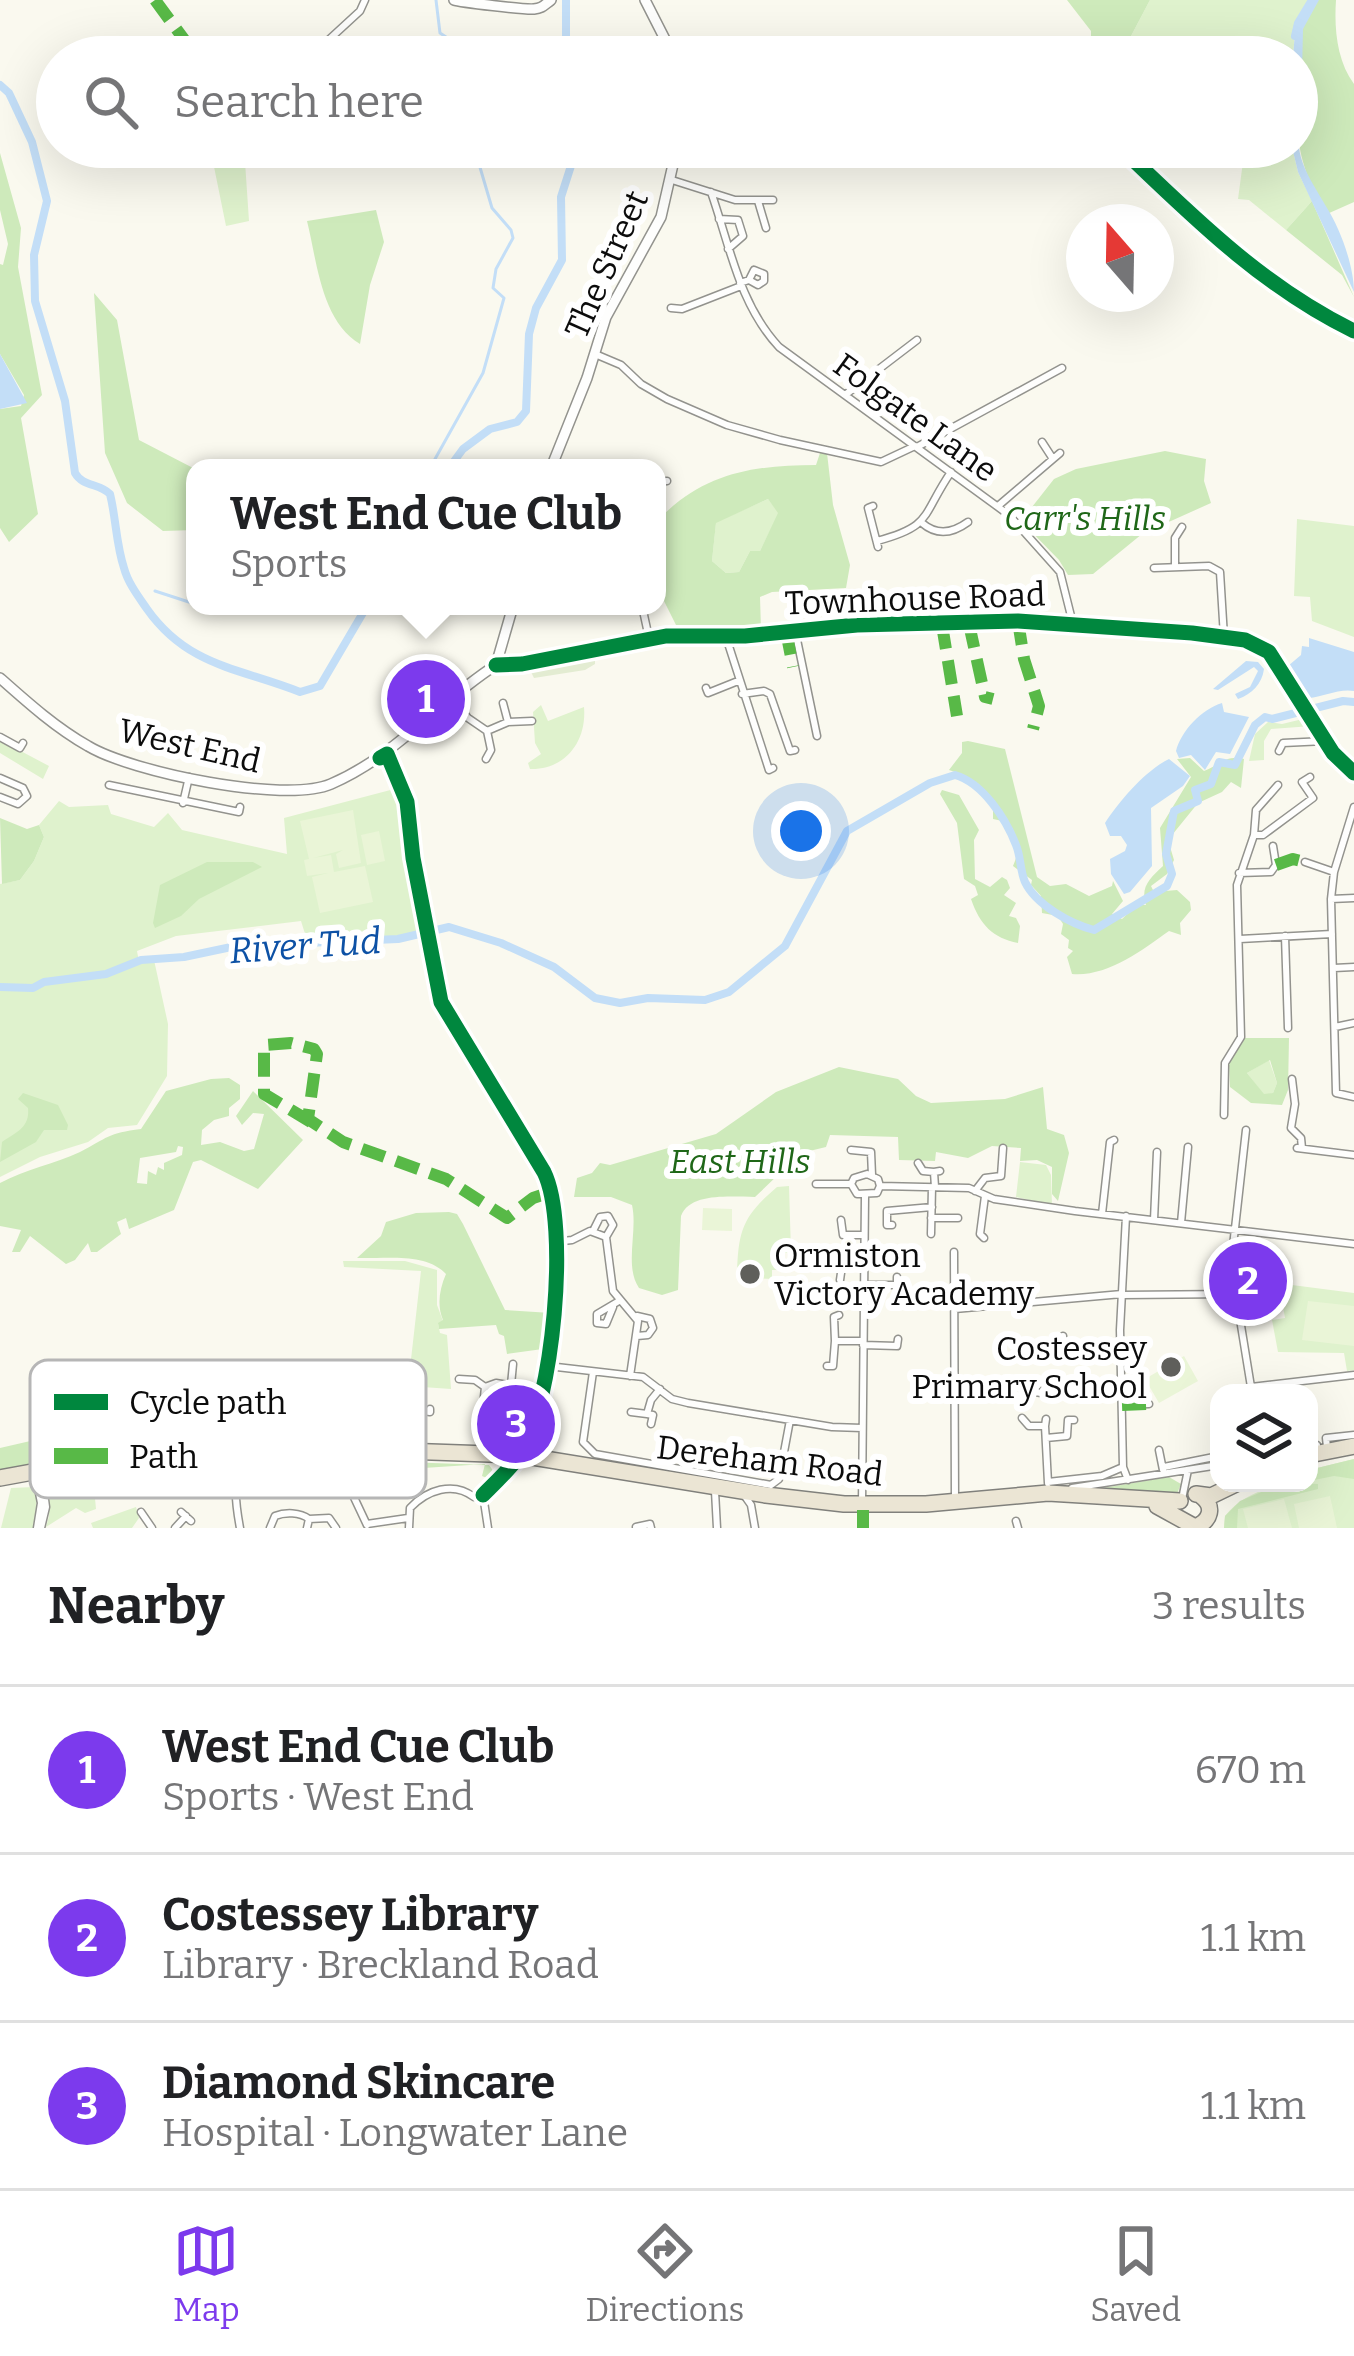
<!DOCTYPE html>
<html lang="en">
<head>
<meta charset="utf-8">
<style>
  :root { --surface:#fff; --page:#f2f2f2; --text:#202124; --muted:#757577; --line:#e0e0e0; --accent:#7c3aed }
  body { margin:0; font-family:Bitter,serif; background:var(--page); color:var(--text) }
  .controls { position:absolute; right:36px; bottom:36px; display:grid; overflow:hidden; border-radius:24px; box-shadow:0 12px 48px #0002 }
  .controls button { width:108px; height:108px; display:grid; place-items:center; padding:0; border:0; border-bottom:3px solid var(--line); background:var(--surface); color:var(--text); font:60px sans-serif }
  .compass { position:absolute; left:1066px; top:204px; width:108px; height:108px; border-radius:50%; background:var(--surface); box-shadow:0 12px 48px #0002; rotate:340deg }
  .you { position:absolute; left:801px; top:831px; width:42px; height:42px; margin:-30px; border:9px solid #fff; border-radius:50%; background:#1a73e8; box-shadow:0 0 0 18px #1a73e833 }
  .badge { display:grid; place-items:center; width:78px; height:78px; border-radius:50%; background:var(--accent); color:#fff; font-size:39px; font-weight:700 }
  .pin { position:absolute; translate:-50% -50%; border:6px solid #fff; box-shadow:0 3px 12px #0006 }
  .popup { position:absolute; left:186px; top:459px; width:480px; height:156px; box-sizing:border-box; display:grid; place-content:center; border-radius:24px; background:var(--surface); filter:drop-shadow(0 3px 9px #0005); font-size:39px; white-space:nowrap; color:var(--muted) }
  .popup b { font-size:45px; color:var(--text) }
  .popup::after { content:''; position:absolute; left:50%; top:100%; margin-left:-24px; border:24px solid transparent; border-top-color:var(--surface) }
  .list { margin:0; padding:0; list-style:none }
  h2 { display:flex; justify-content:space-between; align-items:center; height:156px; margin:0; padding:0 48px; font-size:51px }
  h2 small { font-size:39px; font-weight:400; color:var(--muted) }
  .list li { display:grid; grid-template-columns:78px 1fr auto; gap:36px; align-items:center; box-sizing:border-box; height:168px; padding:0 48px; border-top:3px solid var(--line) }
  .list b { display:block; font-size:45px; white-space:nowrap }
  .list p { margin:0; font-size:39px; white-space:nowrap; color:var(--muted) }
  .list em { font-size:39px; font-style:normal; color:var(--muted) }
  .icon { flex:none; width:66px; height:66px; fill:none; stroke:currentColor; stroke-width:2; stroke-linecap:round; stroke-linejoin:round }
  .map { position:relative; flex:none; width:1354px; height:1528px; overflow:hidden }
  .search { position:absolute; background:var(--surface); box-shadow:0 12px 48px #0002; left:36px; right:36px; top:36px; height:132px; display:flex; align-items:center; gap:30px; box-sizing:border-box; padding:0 42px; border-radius:66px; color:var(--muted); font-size:45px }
  .sheet { height:660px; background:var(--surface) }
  nav { display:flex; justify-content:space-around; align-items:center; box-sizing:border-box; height:168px; border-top:3px solid var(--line); background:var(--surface); font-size:33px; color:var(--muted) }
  nav a { display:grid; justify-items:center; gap:6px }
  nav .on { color:var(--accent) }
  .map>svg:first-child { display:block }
</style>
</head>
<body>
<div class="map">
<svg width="1354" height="1528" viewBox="0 0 1354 1528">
  <rect width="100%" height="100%" fill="#faf9ef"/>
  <path fill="#dff2cd" d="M1150,0H1310L1295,32L1293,57H1120Z
    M210,147H244L249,221L226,226Z
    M1245,147H1292L1298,172L1312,201L1286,230L1249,200L1238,199Z
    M768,499L779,513L760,551H750L739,572L726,573L712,561L716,522Z
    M1297,519L1354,526V637L1312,621L1310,597L1294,596Z
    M541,705L548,721L584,707C587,742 565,770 530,769L528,763L541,754L535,743L533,712Z
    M1307,718L1312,726L1271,729L1264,741V760L1249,761L1255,734L1268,722L1282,724Z
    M0,740L49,766L43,779L0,753Z
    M398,788L425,930L389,938L306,937L301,921L176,936L137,951L139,962L154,960L168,1024L167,1076L137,1125L108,1128L88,1142L40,1157L0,1177V884L20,880L34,861L44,837L39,825L59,801L69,807L108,805L111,814L154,827L168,813L182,830L287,854L284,818Z
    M1269,1060L1277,1083L1273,1093L1264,1095L1247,1073Z
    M1020,1162L1046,1165L1051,1175L1052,1205L1016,1197Z
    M789,1186L791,1252L780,1254L779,1270H772V1279L737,1277C738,1231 742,1217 777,1187Z
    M343,1261H405L437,1270V1305L443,1321L438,1324L440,1333L447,1335L451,1389L408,1386L421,1271L344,1267Z
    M1292,1285L1354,1293V1370L1347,1371L1344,1353L1278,1352L1272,1320L1285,1318L1281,1295H1290Z
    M1354,1459V1528H1224L1225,1516C1244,1491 1279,1483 1309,1483V1470Z
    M93,1477L96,1509L85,1513L76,1508L46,1527L49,1516L47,1483Z
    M34,1487L37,1500L33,1528H1L11,1488Z
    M136,1507L139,1518L132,1528H93L91,1523Z"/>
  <path fill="#ceeabb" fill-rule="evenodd" d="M1067,0H1150L1120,57H1091V31Z
    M1312,0H1336C1334,29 1337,61 1354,84V202L1327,214C1307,181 1297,154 1297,115L1303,110L1295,44L1296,26Z
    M0,153L21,228L18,267L42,395L21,418L38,514L9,542L0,528V409L21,406L24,395L0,354V264L3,265L8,244L0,210Z
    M1312,201L1354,297L1342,275L1286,230Z
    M376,210L384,242L370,285L360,344C321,321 317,261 307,221Z
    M94,293L117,320L139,440L195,469V530L163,531L127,503L105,453Z
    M821,450L827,453L833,505L850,565L846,588L772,592L760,597L761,630L680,633L657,587L659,519C704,473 754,465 816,465ZM768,499L778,513L760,551H750L739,572L726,573L712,561L716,523Z
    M1165,451L1206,459L1204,481L1211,503L1142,534L1093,574L1068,575L1059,560L1021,521L1054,479L1076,469Z
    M968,741L1005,749L1037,877L1050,886L1066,884L1089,896L1112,886L1113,881L1123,901L1112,914L1122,919L1137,905H1146C1140,887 1150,878 1163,866L1160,828L1191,777L1177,759L1190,758L1204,771C1218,766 1227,754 1244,759L1241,788L1231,782L1222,792L1198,803L1168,840L1174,860L1167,874L1151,886L1154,892L1177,890L1190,902L1191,910L1180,923L1181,935L1169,931C1141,951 1107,977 1072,974L1067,957L1073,951L1068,948L1069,940L1061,934L1063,924L1058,916L1042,913L1041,896L1031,885L1032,880L1013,866C1021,848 1019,838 1007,822L993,819V799L964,775L949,770L962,753V742Z
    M942,790L959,795L979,830L974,840L975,879L990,887L1002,877L1007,880L1010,888L1004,895L1016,903L1009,916L1016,918L1020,926L1018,943C993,938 980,925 971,899L978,895L975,886L964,879L957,823L940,794Z
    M0,818L27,829L39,825L44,837L34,861L20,880L2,884Z
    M207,862H253L262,867L199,899L181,916L155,928L153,923L160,885Z
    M1245,1038H1289L1288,1090L1282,1105L1251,1103L1230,1087L1229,1063ZM1270,1060L1277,1083L1273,1093L1264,1094L1247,1073Z
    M839,1067L898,1079L916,1096L931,1103L1005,1099L1043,1087L1047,1129L1064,1135L1069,1153L1058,1201L1052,1194V1167L1037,1160L1020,1161L1021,1148L992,1146L968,1158L936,1152L935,1161L899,1160L898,1137L830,1135L826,1147L801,1153L755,1197C732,1197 690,1192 681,1216L678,1290L662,1295L639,1288C624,1266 638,1231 632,1205L611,1197H574L577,1178L592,1173L600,1163L610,1165L716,1134L776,1092Z
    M229,1078L240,1085V1099L229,1108V1116L214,1120L202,1130L201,1145L220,1142L244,1151L254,1149L264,1114L253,1113L242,1125L236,1116L253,1091L303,1140L258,1189L201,1160L193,1162L174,1210L129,1229L126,1218L117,1222L121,1234L97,1252H91L88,1243L75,1260L66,1264L30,1236L20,1252H12L21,1230L0,1226V1183C26,1169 54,1164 80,1152C107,1138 108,1133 141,1129L166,1091L211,1079ZM178,1146L183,1147L182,1155L164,1163V1170L158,1167L156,1175L148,1171L147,1184L137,1183L140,1158L176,1152Z
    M23,1093L58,1105L68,1125L67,1130H44L36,1142L0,1162L2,1142C16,1132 30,1128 28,1108L18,1099Z
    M449,1212L457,1214L463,1224L505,1310L551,1313L550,1348L507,1354L504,1336L499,1334L496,1325L439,1329L438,1323L443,1320C437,1306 439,1290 446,1274C426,1252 384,1259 357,1258L381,1236L386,1222L416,1213Z
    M148,1390L226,1405H348L346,1439L233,1434L175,1436L170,1405H166L142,1423L140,1439L75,1458L0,1471V1448L39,1439L90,1409Z
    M291,1458L489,1465L494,1472L489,1479L482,1476L485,1464L240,1480L254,1459Z
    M1354,1459V1479L1334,1476L1309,1481V1470Z
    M228,1460L233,1469L229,1480L173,1484L172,1464Z
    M1169,1477L1181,1484L1176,1496L1097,1489Z
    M1283,1483L1318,1484V1489L1238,1509L1237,1528H1224L1225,1516L1240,1501Z"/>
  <path fill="#e3ecd2" d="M595,654V664L585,670L534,678L528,666Z"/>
  <path fill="#eaf5d7" d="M353,810L361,863L339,868L336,854L343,850L313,858L331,855L334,872L365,866L373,902L320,913L312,877L328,873L307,876L304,860L309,859L300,821Z
    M379,831L385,861L367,865L361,835Z
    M703,1208L732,1209V1231L702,1230Z
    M1308,1301L1354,1306V1346L1302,1340Z
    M1184,1356L1198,1381L1159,1403L1145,1379Z
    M1330,1496L1337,1528H1299L1294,1504Z
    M1284,1499L1292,1528H1248L1243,1509Z"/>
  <path fill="#c3def7" d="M1310,0H1319L1303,29L1302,74L1310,108C1278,152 1321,189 1338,229C1346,247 1354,272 1354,292L1298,172L1292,147H1297V115L1301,109L1297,57H1293L1295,32Z
    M0,354L27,403L0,409Z
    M1309,638L1354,652V691C1340,688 1322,697 1309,698L1288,666L1301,655L1302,646L1309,647Z
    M1246,661L1258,662L1264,669C1262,684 1252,694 1238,699L1235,694L1250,687L1258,671L1254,667L1218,690L1213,689Z
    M1222,703L1224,712L1249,717L1230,754L1216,752L1205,770L1191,755L1179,758L1176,751C1181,731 1202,709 1222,703Z
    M1169,759L1190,776L1183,786L1151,808L1152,866L1130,892L1124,894L1111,874L1110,859L1125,851L1127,845L1121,836H1110L1105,823C1121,799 1145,771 1169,759Z"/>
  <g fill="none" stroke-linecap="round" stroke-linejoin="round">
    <path stroke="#c3def7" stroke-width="3" d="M435,57L446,37L440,33L436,0
      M430,468L483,373L504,298L493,288L496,269L513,238L511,230L492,208L474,147
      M155,591L195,604
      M235,606L313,611L322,606"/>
    <path stroke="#c3def7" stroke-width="8" d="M566,0V57
      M1295,36L1298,23L1312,0
      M0,85L9,93L32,142L47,201L34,255L35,301L65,401L75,473C83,487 99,483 110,494C116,518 116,544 124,568C128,583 138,596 147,609C188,667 240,668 300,692L320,686L367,606
      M449,468L463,449L490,429L517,422L526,411L529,334L536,308L562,260L561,197L577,147
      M0,987L33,988L44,982L106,974L141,960L184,957L236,946L398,939L449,927L501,943L554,967L595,998L620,1003L648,998L705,1000L729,992L785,946L847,831L930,783L955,775C983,783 1006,819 1016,845C1021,857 1020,871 1025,882C1036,905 1071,924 1094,930L1167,886L1172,874L1166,854L1174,811L1198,801L1195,790L1211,784L1219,762L1235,765L1255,725L1265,717L1272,719L1343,701L1354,702"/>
    <defs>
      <path id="minor" d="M310,57L360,11L365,0
        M672,180L735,200H773
        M711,192C730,246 739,304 779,347L1009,515L1060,572L1073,624
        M758,201L766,228
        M719,219L738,220L743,236L728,249
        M740,283L749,280L758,285L764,281V274L754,270L749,280
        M671,308L682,309L741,286
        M595,354L621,365L641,384L667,399L727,425L780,440L881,462L915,446
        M845,395L917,340
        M1042,442L1053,459
        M917,447L1062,368
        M657,482L667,481
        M873,506L868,508L878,547
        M998,506L1060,453
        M922,523C937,536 953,533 968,522
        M877,541C933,526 921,516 951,472
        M1175,567V538L1182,527
        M1154,568L1209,566L1220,572L1224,637
        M642,606L649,638
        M795,630L817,736
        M726,637L769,770L773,768
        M706,688L708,693L738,681
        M742,694L764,691L770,694L790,751L795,750
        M452,698L468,718L487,731L491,750L486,759
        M503,703L508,722
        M487,731L508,722L532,721
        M0,737L20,748L23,743
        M1279,751L1283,743L1325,741
        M0,778L23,788L27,796L18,804L0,797
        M109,785L239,812L240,807
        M183,803L189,777
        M1354,807L1334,872L1331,899L1336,1093L1354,1097
        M1254,835H1263L1313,798L1302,782L1310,777
        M1305,862L1334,872
        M1239,873L1271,872L1276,865L1273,846
        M1331,899L1354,898
        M1285,936L1288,1028
        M1240,939L1332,934
        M1334,968L1354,967
        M1335,1027L1354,1023
        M1292,1079L1295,1104L1291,1128L1301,1138L1302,1148
        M1224,1115L1225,1063L1241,1037L1237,885L1254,835L1256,810L1278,785
        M1246,1130L1231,1264L1252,1393
        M1297,1148L1354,1155
        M851,1150L871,1152L872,1175
        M918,1163L923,1171L934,1172
        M816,1184H851
        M880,1186L877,1193L857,1194L851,1184L854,1178L867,1174L878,1179L880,1186L969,1188L994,1199L1075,1211L1354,1244
        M935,1187L934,1172L940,1171
        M975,1191L985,1178L1001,1176L1003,1148
        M1102,1214L1110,1142L1114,1140
        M1126,1216L1120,1330L1123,1467L1128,1480
        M931,1218H958
        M841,1220L843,1235H864
        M1154,1220L1157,1152
        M1181,1223L1188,1147
        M892,1225H887V1211L932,1207
        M593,1231L600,1217L608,1216L613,1225L606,1237
        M931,1234L932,1187
        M984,1238L980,1234L985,1196
        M554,1242L572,1240L590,1231L606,1237L613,1291L638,1321L630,1376
        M954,1252L955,1498
        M820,1260L842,1266
        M840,1280L842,1266H864
        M864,1285H897V1277
        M1122,1295L1235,1294
        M613,1307L606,1324L597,1323V1314L619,1301
        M955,1309L1122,1294
        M839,1315L834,1317L835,1341H863
        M637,1316L650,1319L653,1328L648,1335L637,1336
        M1063,1336L1064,1346L1080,1350L1120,1344
        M863,1345L897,1346L898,1339
        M548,1366L643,1377L672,1399L688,1403L832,1427L862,1428
        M827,1366H833L835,1341
        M593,1372L583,1442L595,1454L771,1485L779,1479L790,1420
        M459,1379L475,1380L485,1387
        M511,1385L513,1364
        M1251,1387L1354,1375
        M1023,1390L1041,1393L1053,1380L1076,1394L1122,1390
        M1122,1405L1149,1404
        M631,1412L647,1414L651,1400L660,1389
        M647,1414L653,1415L651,1424
        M1022,1418L1029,1426H1045L1046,1419
        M481,1426L485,1387L496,1383L543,1391
        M1045,1426L1048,1483
        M1046,1438L1067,1436L1068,1420H1074
        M357,1446L349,1430L352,1402L430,1412V1409
        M1309,1446L1317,1445
        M1327,1447L1326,1438L1354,1435
        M1159,1450L1163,1470
        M1164,1467L1219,1456
        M36,1478L41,1503L37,1528
        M1048,1482L1102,1476L1123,1467
        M1072,1488L1219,1465
        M351,1491L367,1525
        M715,1491L717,1528
        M483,1495L511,1462
        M483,1495L488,1528
        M744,1495L751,1505L755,1528
        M1182,1499L1188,1470
        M862,1505L865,1196
        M141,1512L152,1528
        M181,1512L191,1521
        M309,1519L329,1518L336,1528
        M1016,1521L1018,1528
        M367,1524L408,1518
        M636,1527L650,1524L651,1528
        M41,1528L46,1507L42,1477
        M175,1528L186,1516
        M240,1528C235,1501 230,1471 253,1451
        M270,1528L275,1516C285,1512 300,1512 309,1519L307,1528
        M409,1528L410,1508C427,1490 453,1481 474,1497L483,1495"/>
      <path id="tertiary" d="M454,0C460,2 526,10 534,9C543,8 544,5 551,0
        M645,0L674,57
        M551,468L587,378L606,317L661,217L677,147
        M496,665L522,664L666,636H745L857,625L1018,621L1192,633L1245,640L1269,652L1333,753L1354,773
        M496,665L513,606
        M0,678C27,702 56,728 88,746C131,772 285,804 331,784C396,756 438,702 496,665
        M387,754L407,802L413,858L441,1002L551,1188L555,1327L540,1407L520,1455"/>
      <path id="trunk" d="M1309,1455L1354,1446
        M0,1478L98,1460L261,1446L520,1455L766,1495L844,1504H926L1048,1493L1180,1501
        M1196,1494L1211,1496L1238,1483
        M1157,1506L1195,1527C1211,1521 1215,1506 1201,1496"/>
    </defs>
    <use href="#minor" stroke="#93938e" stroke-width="9"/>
    <use href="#tertiary" stroke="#93938e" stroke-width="12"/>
    <use href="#trunk" stroke="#80807c" stroke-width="18"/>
    <use href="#minor" stroke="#fefefd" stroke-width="6"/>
    <use href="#tertiary" stroke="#fefefd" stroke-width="9"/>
    <use href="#trunk" stroke="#ebe5d4" stroke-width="15"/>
    <path stroke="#58b947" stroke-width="12" stroke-dasharray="24 12" stroke-linecap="butt" d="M155,0L197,57
      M1018,621L1024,659L1039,706L1033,729
      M969,624L985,697L993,699
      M942,625L957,716
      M786,631L793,667
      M1276,865L1293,859L1305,862
      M311,1122L264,1094V1045L291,1043L314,1049L317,1054L308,1119L343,1142L446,1179L507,1218L533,1198L551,1192
      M1122,1405L1149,1404
      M863,1510V1528"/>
    <defs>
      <path id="cycleway" d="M1120,147C1192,216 1263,287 1354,331
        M496,665L522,664L666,636H745L857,625L1018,621L1192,633L1245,640L1269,652L1333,753L1354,773
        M380,758L387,754L407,802L413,858L441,1002L544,1172C570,1225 553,1404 520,1455C511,1468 495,1483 483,1495"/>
    </defs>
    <use href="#cycleway" stroke="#fff" stroke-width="22"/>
    <use href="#cycleway" stroke="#00873e" stroke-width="15"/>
  </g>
  <g fill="#5f5f5b" stroke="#fff" stroke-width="4.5">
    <circle cx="750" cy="1274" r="12"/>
    <circle cx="1171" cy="1367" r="12"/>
  </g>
  <g text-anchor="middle" stroke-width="12" stroke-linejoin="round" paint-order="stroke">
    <g font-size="33" fill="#0c0c0c" stroke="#fff">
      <text transform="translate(606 264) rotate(-66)" y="12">The Street</text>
      <text transform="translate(916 417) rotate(36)" y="12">Folgate Lane</text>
      <text transform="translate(915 598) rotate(-2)" y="12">Townhouse Road</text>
      <text transform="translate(190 745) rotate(13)" y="12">West End</text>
      <text transform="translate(770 1460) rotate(7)" y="12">Dereham Road</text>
    </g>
    <g font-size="33" font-style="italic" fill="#1f6718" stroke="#fff">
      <text x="1085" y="530">Carr's Hills</text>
      <text x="740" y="1173">East Hills</text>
    </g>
    <g font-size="33" fill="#0c0c0c" stroke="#fff" text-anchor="start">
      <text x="774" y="1267">Ormiston<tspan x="774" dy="38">Victory Academy</tspan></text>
      <text x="1147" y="1360" text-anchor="end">Costessey<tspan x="1147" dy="38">Primary School</tspan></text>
    </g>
    <g font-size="36" font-style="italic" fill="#0d51a5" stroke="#fff">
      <text transform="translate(305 945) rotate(-4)" y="13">River Tud</text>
    </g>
  </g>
  <rect x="30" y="1360" width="396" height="138" rx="18" fill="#fff" stroke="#b6b6b6" stroke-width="3"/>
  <rect x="54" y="1394" width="54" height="16" fill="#00873e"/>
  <rect x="54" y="1448" width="54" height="16" fill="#58b947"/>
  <g font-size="33" fill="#0c0c0c">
    <text x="129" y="1414">Cycle path</text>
    <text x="129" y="1468">Path</text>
  </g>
</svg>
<div class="controls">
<button><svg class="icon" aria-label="layers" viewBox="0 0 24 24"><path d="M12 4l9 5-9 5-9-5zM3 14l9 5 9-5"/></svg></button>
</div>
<svg class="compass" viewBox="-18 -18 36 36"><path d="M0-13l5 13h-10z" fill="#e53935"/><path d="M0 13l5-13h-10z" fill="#757577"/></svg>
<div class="you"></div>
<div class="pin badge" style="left:426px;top:699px">1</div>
<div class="popup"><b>West End Cue Club</b>Sports</div>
<div class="pin badge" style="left:1248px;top:1281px">2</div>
<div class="pin badge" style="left:516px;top:1424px">3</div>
<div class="search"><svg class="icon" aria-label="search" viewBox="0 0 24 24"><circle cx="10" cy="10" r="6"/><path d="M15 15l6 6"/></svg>Search here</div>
</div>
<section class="sheet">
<h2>Nearby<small>3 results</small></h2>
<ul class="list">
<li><span class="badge">1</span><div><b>West End Cue Club</b><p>Sports · West End</p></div><em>670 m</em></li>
<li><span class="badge">2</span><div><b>Costessey Library</b><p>Library · Breckland Road</p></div><em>1.1 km</em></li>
<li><span class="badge">3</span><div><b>Diamond Skincare</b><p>Hospital · Longwater Lane</p></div><em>1.1 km</em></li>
</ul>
</section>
<nav>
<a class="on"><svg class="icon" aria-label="map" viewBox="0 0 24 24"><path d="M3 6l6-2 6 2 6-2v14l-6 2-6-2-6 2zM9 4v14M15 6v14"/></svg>Map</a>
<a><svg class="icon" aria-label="directions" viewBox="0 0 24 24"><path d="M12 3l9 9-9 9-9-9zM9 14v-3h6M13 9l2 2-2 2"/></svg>Directions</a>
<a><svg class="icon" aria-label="saved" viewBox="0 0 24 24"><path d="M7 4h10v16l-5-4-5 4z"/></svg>Saved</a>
</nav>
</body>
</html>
